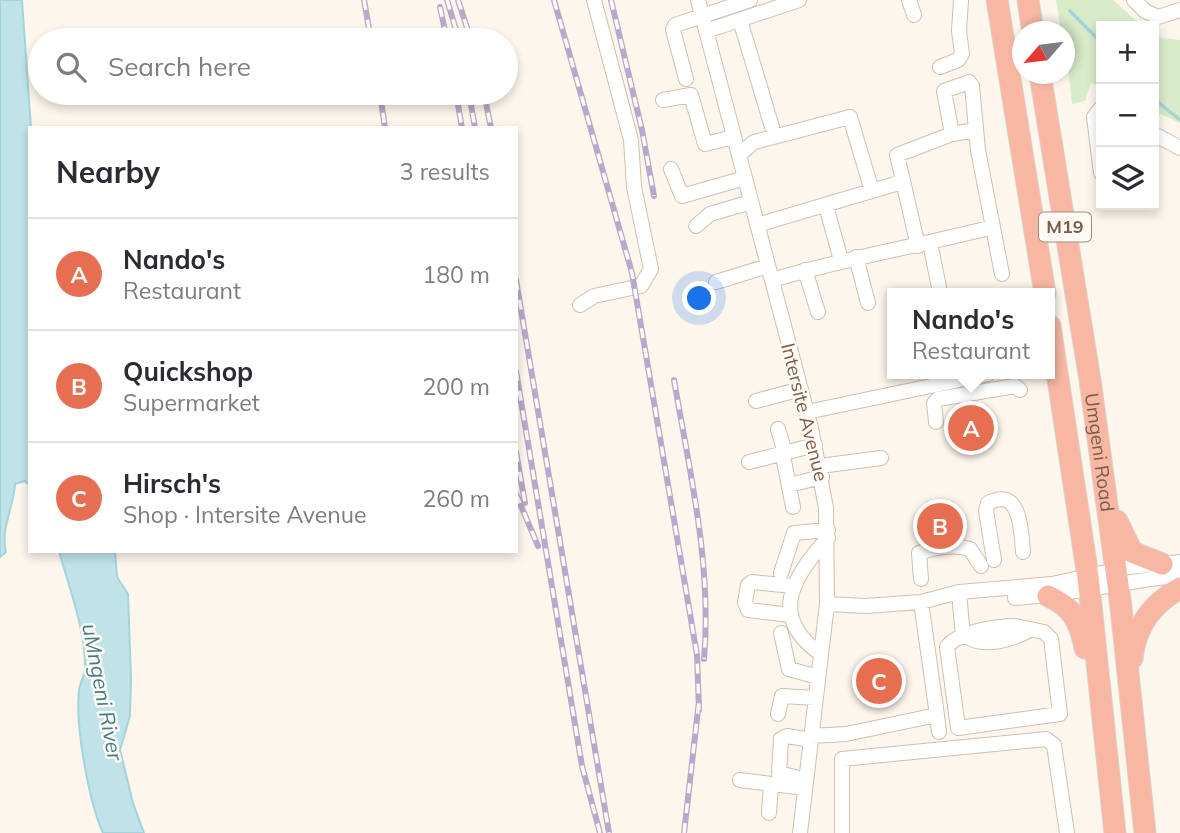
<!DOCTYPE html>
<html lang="en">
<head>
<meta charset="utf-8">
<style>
  :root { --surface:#fff; --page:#f2f2f3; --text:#2b2b33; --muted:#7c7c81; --line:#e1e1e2; --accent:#e76f51 }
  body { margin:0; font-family:Mulish,sans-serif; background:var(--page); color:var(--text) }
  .controls { position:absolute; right:21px; top:21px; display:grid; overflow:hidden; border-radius:0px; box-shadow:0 4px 10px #0003 }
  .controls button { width:63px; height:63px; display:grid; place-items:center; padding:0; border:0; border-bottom:2px solid var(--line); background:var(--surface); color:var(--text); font:35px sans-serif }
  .compass { position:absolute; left:1012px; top:21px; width:63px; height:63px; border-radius:50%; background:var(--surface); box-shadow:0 4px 10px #0003; rotate:242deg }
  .you { position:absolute; left:700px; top:299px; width:24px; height:24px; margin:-18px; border:5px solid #fff; border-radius:50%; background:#1a73e8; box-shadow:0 0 0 10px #1a73e833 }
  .badge { display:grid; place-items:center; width:46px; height:46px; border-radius:50%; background:var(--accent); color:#fff; font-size:23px; font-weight:700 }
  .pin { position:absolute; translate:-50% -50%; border:4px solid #fff; box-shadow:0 2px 7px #0006 }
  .popup { position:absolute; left:887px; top:288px; width:168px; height:91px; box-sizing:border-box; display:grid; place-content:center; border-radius:0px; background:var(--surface); filter:drop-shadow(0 2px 5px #0005); font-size:23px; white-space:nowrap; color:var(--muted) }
  .popup b { font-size:26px; color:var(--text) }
  .popup::after { content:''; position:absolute; left:50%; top:100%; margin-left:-14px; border:14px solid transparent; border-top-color:var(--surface) }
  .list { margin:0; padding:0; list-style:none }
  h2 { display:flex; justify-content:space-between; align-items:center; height:91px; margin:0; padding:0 28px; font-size:30px }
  h2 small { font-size:23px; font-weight:400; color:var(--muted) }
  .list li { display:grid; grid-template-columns:46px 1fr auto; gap:21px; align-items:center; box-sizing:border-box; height:112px; padding:0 28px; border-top:2px solid var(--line) }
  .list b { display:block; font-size:26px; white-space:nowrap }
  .list p { margin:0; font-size:23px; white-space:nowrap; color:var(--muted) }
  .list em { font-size:23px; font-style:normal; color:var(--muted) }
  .icon { flex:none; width:38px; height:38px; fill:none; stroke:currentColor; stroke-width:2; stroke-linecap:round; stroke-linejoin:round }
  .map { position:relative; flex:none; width:1180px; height:833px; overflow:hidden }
  .search { position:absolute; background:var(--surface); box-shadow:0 4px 10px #0003; left:28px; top:28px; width:490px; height:77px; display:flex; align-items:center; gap:18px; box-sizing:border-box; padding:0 24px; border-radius:38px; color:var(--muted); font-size:26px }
  .panel { position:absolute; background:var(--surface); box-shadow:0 4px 10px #0003; left:28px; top:126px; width:490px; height:427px; border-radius:0px }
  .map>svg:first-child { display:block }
</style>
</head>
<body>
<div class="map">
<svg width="1180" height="833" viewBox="0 0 1180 833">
  <rect width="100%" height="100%" fill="#fdf6ec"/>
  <path fill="#d8ecc9" d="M1056,0H1113L1142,26H1101V87L1091,83L1085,101L1072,104L1064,32L1061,31Z
    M1154,37L1180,40V123L1154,111Z"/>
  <path fill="#bfe3e8" stroke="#a5d3da" stroke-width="2" d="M0,0H22L31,128L30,486L25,481L15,484C14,506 0,530 6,552L0,557Z
    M59,551H115L117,577L128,594L131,679L130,716L120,750L133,803L144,833H103C89,802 75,726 79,691C79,683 86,675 85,666C85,628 69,588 59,551Z"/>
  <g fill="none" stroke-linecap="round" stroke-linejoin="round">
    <path stroke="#a5d3da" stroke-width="3.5" d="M1070,11L1101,42
      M1154,99L1180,120"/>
    <defs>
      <path id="minor" d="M698,0L811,428L826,508L827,604L800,833
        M909,0L914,15
        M1134,0L1145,11L1158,17L1180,10
        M740,20L772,127
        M706,31L799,0
        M940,67L958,60L962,54L959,31L961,0
        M686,79L673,30L675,25L750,0
        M663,100L691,95L705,144L734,137
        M952,134L944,91L969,82L972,86L978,150L1002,274
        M1154,134L1180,148
        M739,155L754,142L850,117L872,191
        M671,169L682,196L745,178
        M1101,173L1094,117L1101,108
        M826,206L841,260
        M757,225L902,182
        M696,226L710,214L751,202
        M930,243L939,287
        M918,246L897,155L952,134L976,130
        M856,257L868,303
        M805,270L818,312
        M772,280C845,258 919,246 993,227
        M716,282L768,266
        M580,305L594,296L641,286L651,269L634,187L631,140L594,0
        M756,401L801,389
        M807,412L988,374
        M936,422L934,403L938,399L1015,386L1020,390
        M778,429L785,453
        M784,461L793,507
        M749,462L815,445
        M820,466L881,458
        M789,485L822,477
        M994,560L986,511L988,503C1021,486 1021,530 1023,552
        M781,573L794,533L828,530
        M921,579L919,553C936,547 953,544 970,549L981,566
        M959,592L963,637
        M1015,598C1071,594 1124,582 1180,575
        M921,602L937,715
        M827,604L865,606L921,602L959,592L1052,584L1129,567L1180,562
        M790,615L748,610L745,602L748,585L752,582L793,586
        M1016,626L1044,632L1051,639L1060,714L958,728L947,647C957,632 998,626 1016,626Z
        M781,633L789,669L818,677
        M968,637C985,648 1012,640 1030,630
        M821,654C768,617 792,577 828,538
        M778,714L782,696L816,698
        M811,736L846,734L937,715L939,732
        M740,780L797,787
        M806,780L779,773L781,739L787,736L811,740
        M769,813L771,784
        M842,833V759L1046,739L1054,745L1067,833"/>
      <g id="highway">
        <path d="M997,0L1045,293"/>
        <path d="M1028,0L1033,32"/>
        <path id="s1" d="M1040,74L1090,380L1121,607L1145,833"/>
        <path d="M1050,326L1088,577L1115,833"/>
        <path d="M1117,521L1132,552L1162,564"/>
        <path d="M1048,596C1073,607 1080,622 1085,648"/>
        <path d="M1132,658C1136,625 1152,604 1180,588"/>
      </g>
    </defs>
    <use href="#minor" stroke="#d1beb0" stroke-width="16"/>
    <use href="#highway" stroke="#dad1cd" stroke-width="23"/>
    <use href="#minor" stroke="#fff" stroke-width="14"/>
    <use href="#highway" stroke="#f7b7a3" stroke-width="21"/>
    <defs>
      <path id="rail" d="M364,0L371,40
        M447,0L459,40
        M458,0L471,40
        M554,0L632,273L697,655L699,710
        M611,0L642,130L654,196
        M440,7L447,40
        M380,93L385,128
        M456,93L462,128
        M469,93L475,128
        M484,93L491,128
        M516,280L609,833
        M516,371L582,766L600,833
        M674,380C690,473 712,565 704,659
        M516,452L525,503
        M516,494L538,546
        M684,833L699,701"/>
    </defs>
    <use href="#rail" stroke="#b9a8c9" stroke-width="6"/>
    <use href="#rail" stroke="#fffaf3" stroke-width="3.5" stroke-dasharray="10" stroke-linecap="butt"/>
  </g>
  <g text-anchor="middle" stroke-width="5" stroke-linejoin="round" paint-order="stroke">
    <rect fill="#fffaf3" stroke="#a28b7f" stroke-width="2" x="1039" y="212.5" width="52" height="29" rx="5"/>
    <g font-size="18" font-weight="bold" fill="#7a5c4d">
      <text x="1065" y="233">M19</text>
    </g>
    <g font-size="19" fill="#7a5c4d" stroke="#fffaf3">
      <text transform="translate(805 412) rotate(76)" y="7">Intersite Avenue</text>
      <text dy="7" stroke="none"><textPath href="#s1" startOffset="383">Umgeni Road</textPath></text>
    </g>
    <g font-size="21" font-style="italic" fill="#437c86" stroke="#fffaf3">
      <text transform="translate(102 692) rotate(79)" y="7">uMngeni River</text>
    </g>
  </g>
</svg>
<div class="controls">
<button>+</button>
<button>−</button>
<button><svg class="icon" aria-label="layers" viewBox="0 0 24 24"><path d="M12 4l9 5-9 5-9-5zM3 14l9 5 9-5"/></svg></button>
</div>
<svg class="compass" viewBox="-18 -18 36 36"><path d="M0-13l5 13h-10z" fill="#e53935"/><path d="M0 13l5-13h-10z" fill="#7c7c81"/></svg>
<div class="you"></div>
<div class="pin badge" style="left:971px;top:428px">A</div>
<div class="popup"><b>Nando's</b>Restaurant</div>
<div class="pin badge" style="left:940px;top:526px">B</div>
<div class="pin badge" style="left:879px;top:681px">C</div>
<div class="search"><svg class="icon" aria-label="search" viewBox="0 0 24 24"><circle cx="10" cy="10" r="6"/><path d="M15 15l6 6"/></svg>Search here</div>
<section class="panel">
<h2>Nearby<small>3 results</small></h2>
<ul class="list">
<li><span class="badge">A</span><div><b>Nando's</b><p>Restaurant</p></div><em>180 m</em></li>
<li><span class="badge">B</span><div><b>Quickshop</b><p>Supermarket</p></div><em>200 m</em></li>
<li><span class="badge">C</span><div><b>Hirsch's</b><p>Shop · Intersite Avenue</p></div><em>260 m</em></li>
</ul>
</section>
</div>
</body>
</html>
